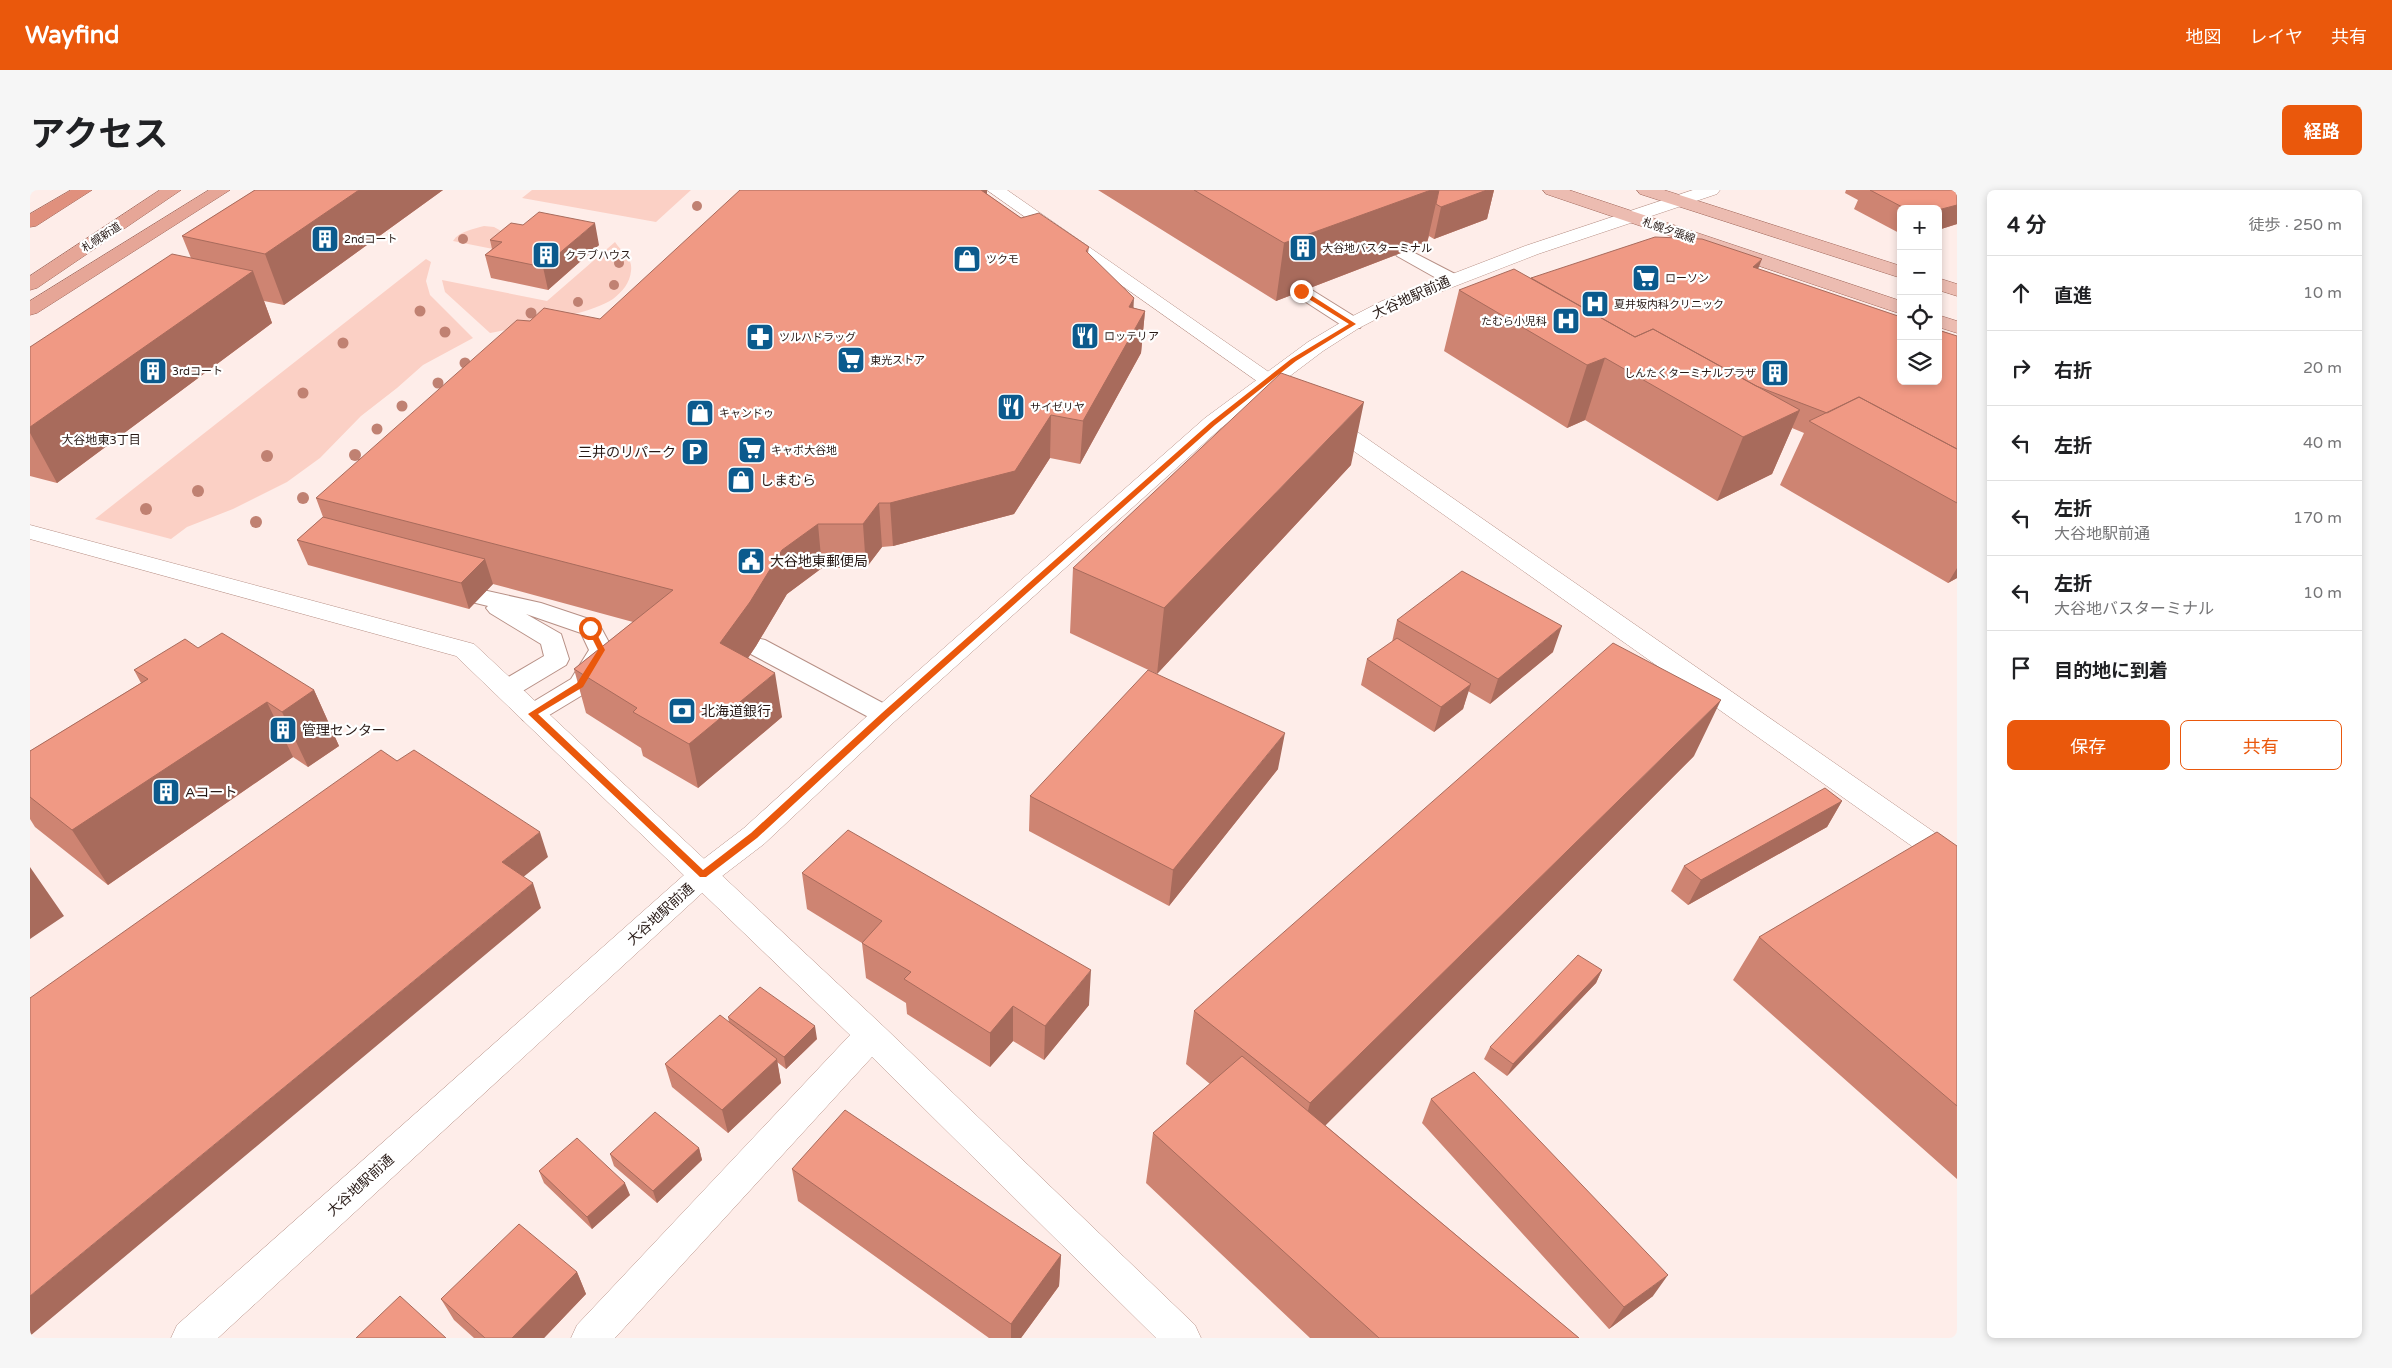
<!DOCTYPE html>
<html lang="ja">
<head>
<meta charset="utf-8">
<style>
  :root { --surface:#fff; --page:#f6f6f6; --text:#202124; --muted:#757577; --line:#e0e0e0; --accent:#ea580c }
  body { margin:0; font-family:"Varela Round","Noto Sans JP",sans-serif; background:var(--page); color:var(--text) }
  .controls { position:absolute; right:15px; top:15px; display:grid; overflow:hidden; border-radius:8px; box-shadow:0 2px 8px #0003 }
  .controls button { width:45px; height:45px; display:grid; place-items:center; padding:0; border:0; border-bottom:1px solid var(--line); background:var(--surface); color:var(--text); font:25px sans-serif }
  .stop { position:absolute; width:15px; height:15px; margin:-11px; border:4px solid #ea580c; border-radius:50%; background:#fff }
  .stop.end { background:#ea580c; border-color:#fff; box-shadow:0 1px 5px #0008 }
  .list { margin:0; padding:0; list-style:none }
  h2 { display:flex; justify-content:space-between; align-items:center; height:65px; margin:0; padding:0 20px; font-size:21px }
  h2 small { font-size:16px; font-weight:400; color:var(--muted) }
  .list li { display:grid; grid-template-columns:32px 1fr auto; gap:15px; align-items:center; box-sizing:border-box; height:75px; padding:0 20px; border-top:1px solid var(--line) }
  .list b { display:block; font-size:19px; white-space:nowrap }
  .list p { margin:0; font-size:16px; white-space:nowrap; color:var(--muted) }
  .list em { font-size:16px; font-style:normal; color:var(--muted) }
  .actions { display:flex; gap:10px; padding:15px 20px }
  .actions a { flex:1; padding:11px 0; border:1px solid var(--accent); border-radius:8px; text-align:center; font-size:18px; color:var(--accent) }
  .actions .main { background:var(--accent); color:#fff }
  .icon { flex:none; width:28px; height:28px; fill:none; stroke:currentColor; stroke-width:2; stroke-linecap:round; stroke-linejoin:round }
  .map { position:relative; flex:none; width:1927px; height:1148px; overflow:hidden; border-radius:8px }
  header { display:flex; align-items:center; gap:30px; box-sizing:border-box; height:70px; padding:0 25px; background:var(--accent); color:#fff }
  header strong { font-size:24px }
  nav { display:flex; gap:28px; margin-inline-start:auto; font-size:18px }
  .intro { display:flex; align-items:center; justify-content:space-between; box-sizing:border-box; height:120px; padding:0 30px }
  h1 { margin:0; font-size:35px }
  .button { padding:12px 22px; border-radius:8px; background:var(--accent); color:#fff; font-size:18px; font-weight:700 }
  main { display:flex; gap:30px; padding:0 30px }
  aside { flex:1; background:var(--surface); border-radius:8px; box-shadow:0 2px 8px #0003 }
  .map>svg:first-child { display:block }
</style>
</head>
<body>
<header>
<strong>Wayfind</strong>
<nav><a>地図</a><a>レイヤ</a><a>共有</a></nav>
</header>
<div class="intro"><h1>アクセス</h1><a class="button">経路</a></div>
<main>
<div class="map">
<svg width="1927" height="1148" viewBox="0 0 1927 1148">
  <rect width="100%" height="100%" fill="#feede9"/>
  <path fill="#fbd0c5" d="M502,0H661L626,32L492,8Z
    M454,36L464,37L473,42L463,59L423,51C429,41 444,39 454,36Z
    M585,52C591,62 603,67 601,81C600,93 592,102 583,109C562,124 488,137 460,143L415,102L412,90L517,111Z
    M396,69L401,72L396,91L400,105L443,148L393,175L367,198L331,226L290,268L257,292L203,319L157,337L141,349L65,329Z"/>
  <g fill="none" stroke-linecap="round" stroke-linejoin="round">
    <defs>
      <path id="service" d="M1373,57L1427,85L1430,89L1427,93H1415L1367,66L1364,62L1367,58Z
        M1271,96L1277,97L1330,130L1332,134L1330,138H1316L1265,105L1262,101L1265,97Z
        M417,392L511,413L568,432L583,460L559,501L511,530L502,533L493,530L489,524L493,518L541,489L559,460L551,443L496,424L531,444L539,469L536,475L486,505L477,508L468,505L465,499L468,493L514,466L511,454L460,423L456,418L458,416L409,404L405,399L409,394Z
        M726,448L735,450L864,519L868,525L864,531L855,534L846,531L717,462L714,456L717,450Z"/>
      <path id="minor" d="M957,0H977L1269,203L1273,207L1269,211L1262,213L1255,211Z
        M1295,224L1303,225L1927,658V684L1917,681L1287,235L1284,230L1287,225Z
        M0,335L444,454L852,835L1165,1135L1171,1148H1126L842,867L585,1148H541L547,1135L820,845L426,466L0,349Z"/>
      <path id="tertiary" d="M1663,0H1690L1687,4L1508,64L1366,119L1329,138L1293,161L1191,238L864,532L734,654L683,693L188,1148H141L147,1135L663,677L714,638L846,518L1175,228L1278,152L1315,130L1352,111L1495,56Z"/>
      <path id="primary" d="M1513,0H1539L1871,111V124L1516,4Z
        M1607,0H1634L1871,76V88L1610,4Z
        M1908,88L1927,94V106L1908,100Z
        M1908,125L1927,131V143L1908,137Z"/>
      <path id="trunk" d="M130,0H151L7,98L0,100V86Z
        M179,0H200L7,123L0,125V111Z"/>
      <path id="motorway" d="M41,0H62L6,36L0,37V24Z"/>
    </defs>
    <use href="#service" stroke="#b79086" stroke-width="2"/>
    <use href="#minor" stroke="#b79086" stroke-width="1"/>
    <use href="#tertiary" stroke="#b79086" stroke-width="1"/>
    <use href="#primary" stroke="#9f6659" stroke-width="1"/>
    <use href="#trunk" stroke="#9f6659" stroke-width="1"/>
    <use href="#motorway" stroke="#9f6659" stroke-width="1"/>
    <use href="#service" fill="#fff" fill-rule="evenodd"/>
    <use href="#minor" fill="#fff" fill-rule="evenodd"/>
    <use href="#tertiary" fill="#fff" fill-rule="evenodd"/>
    <use href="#primary" fill="#ecbcb1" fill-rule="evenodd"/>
    <use href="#trunk" fill="#e6a697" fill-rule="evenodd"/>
    <use href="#motorway" fill="#e0907d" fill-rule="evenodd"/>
  </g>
  <g fill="#c08172">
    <circle cx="667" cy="16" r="5"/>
    <circle cx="433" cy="49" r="5"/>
    <circle cx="589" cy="73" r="5"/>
    <circle cx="584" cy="95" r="5"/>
    <circle cx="548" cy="112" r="5"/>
    <circle cx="390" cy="121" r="5.5"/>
    <circle cx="501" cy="123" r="5.5"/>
    <circle cx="415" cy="142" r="5.5"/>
    <circle cx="313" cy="153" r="5.5"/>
    <circle cx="435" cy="173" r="5.5"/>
    <circle cx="408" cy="193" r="5.5"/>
    <circle cx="273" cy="203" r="5.5"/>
    <circle cx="372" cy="216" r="5.5"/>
    <circle cx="347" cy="239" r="5.5"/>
    <circle cx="325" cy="265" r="6"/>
    <circle cx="237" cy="266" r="6"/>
    <circle cx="168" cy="301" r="6"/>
    <circle cx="273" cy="308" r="6"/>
    <circle cx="116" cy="319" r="6"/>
    <circle cx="226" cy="332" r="6"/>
  </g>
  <path fill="#ce8472" d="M225,0H413L254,115L234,111L242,133L27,293L0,286V157L161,68L152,46Z
    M1068,0H1464L1457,29L1404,49L1399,46L1397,53L1246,111Z
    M1816,0H1927V34L1908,40V19H1871V44L1824,19L1828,10L1815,3Z
    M957,4L991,28L1059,57L1058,63L1104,118L1115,121L1111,163L1050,274L1020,268L984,324L863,356L852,357L836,378H792L757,404L726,456L718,468L752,527L668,598L613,566L611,558L556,523L544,479L603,432L463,394L439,419L278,375L267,350L293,327L286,308L500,131L570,129Z
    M493,35L569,55L518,100L461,88L455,65L462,59L460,50Z
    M1728,79L1927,146V388L1918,393L1750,295L1774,243L1762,238L1742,284L1687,311L1555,230L1537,238L1414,161L1429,100L1501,88Z
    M1321,275L1127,484L1040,443L1043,378Z
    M1367,430L1523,462L1460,514L1438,501L1433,519L1404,542L1331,495L1337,469L1362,452Z
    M168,458L284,500L309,556L278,577L263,567L78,695L5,637L0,629V561L111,493L104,480Z
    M1664,566L1295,935L1549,1148H1280L1116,993L1123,943L1180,894L1156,874L1164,821Z
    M1248,579L1139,716L999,641L1000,606Z
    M1812,611L1797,637L1658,715L1641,701L1654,676Z
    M1927,656V989L1703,790L1729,747Z
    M772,683L1059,815L1014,870L983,851L960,877L877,824L876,813L836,788L832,753L777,719Z
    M1572,780L1566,793L1477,886L1454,869L1460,857Z
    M698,827L787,849L756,879L747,872L751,893L698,943L642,897L635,874L699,832Z
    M1401,909L1623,1106L1579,1139L1392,933Z
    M669,958L672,970L627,1013L584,976L580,964Z
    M762,979L1031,1065L1029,1096L991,1148H959L768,1011Z
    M509,981L600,1005L562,1039L514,993Z
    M547,1082L556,1104L514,1148H444L424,1130L411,1109Z"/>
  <path fill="#a86b5c" d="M329,0H413L254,115L235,64Z
    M937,0H957V22Z
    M1401,0H1409L1397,53L1246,111L1254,53Z
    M1457,0H1464L1457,29L1404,49L1411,17Z
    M1927,15V34L1908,40V20Z
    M565,33L569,55L518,100L513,77Z
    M1732,69L1723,92V77Z
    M223,81L242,133L27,293L0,243V237Z
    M1104,108L1102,144L1115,121L1111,163L1050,274L1053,231L1099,117Z
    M1575,168L1555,230L1537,238L1557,175Z
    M1334,212L1321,275L1127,484L1134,418Z
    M1770,220L1742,284L1687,311L1713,247Z
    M1021,225L1020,268L984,324L863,356L860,313Z
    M849,313L852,357L836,378L833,334Z
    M788,334L792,378L757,404L726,456L698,498L690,453L752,360Z
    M455,369L463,394L439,419L431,393Z
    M1927,378V388L1918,393Z
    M1532,436L1523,462L1460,514L1468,489Z
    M745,483L752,527L668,598L659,554Z
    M1441,494L1433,519L1404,542L1411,517Z
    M284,500L309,556L278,577L252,522Z
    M1691,510L1664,566L1266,965L1280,913Z
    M237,512L263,567L78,695L42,640Z
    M1255,543L1248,579L1139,716L1143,680Z
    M1812,611L1797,637L1658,715L1671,690Z
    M510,642L518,667L481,697L472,672Z
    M0,677L34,726L0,749Z
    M503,693L511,718L0,1146V1106Z
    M1061,780L1059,815L1014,870L1015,836Z
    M1572,780L1566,793L1477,886L1483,874Z
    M983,816V851L960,877V843Z
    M785,836L787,849L756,879L754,867Z
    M747,869L751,893L698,943L692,920Z
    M669,958L672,970L627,1013L623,1001Z
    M595,993L600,1005L562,1039L557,1027Z
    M1031,1065L1029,1096L991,1148H981V1134Z
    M547,1082L556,1104L514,1148H482Z
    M1638,1085L1623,1106L1579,1139L1594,1117Z"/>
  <path fill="#f09984" stroke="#a86b5c" d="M225,0H329L235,64L152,46Z
    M710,0H951L991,28L1009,23L1059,57L1056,61L1104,108L1099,117L1115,121L1053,231L1021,225L985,281L860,313H849L833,334H788L752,360L720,412L690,453L745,483L659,554L603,522L607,518L544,479L643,400L286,308L487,130L500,131L514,118L570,129Z
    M1164,0H1401L1254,53Z
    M1409,0H1457L1411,17L1406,14Z
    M1840,0H1927V15L1908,20V19H1876Z
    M509,22L565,33L513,77L455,65L472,52L460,50L481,33L493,35Z
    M1625,47L1672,49L1732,69L1723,77L1871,127V191H1908V140L1927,146V259L1829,207L1797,223L1726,196L1623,139L1605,147L1501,88Z
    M142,64L223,81L0,237V157Z
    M1484,79L1605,147L1623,139L1770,220L1713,247L1575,168L1557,175L1429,100Z
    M1251,183L1334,212L1134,418L1043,378Z
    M1829,207L1927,259V313L1779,231Z
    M293,327L455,369L431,393L267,350Z
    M1432,381L1532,436L1468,489L1367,430Z
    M192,443L284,500L252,522L237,512L42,640L0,607V561L118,489L104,480L155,449L168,458Z
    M1367,448L1441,494L1411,517L1337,469Z
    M1583,453L1691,510L1280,913L1164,821Z
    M1118,480L1255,543L1143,680L1000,606Z
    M351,560L367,571L384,560L510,642L472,672L503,693L0,1106V808Z
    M1795,598L1812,611L1671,690L1654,676Z
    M818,640L1061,780L1015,836L983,816L960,843L874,789L881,782L832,753L852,731L772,683Z
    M1907,642L1927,656V916L1729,747Z
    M1548,765L1572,780L1483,874L1460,857Z
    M730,797L785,836L754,867L698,827Z
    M690,825L747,869L692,920L635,874Z
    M1212,866L1549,1148H1349L1123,943Z
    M1444,882L1638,1085L1594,1117L1401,909Z
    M815,920L1031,1065L981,1134L762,979Z
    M625,922L669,958L623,1001L580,964Z
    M547,948L595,993L557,1027L509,981Z
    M489,1034L547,1082L482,1148H455L411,1109Z
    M370,1106L416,1148H326Z"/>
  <path fill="#ea580c" d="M1269,100H1273L1326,134L1266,171L1185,235L858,527L727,648L676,687H670L498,524L547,493L568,460L557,438L563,436L575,460L553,497L508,524L673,680L721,643L852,523L1181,232L1261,169L1319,134L1269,103Z"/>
  <defs>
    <symbol id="building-square" viewBox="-11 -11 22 22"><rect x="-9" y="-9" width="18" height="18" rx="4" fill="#0b5a8d" stroke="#fff"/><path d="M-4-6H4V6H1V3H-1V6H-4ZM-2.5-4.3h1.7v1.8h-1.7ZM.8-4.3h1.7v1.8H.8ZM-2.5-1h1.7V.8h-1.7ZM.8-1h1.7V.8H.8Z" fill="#fff"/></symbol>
    <symbol id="shop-square" viewBox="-11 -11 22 22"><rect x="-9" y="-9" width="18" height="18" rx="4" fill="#0b5a8d" stroke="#fff"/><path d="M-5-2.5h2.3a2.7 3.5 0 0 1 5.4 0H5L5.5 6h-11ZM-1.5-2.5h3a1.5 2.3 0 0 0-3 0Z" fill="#fff"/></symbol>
    <symbol id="supermarket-square" viewBox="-11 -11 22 22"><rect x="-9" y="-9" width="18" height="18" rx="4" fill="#0b5a8d" stroke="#fff"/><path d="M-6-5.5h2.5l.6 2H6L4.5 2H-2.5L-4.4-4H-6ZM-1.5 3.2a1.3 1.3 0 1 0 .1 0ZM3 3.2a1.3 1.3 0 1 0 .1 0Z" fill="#fff"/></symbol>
    <symbol id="hospital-square" viewBox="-11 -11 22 22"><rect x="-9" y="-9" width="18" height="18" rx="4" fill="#0b5a8d" stroke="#fff"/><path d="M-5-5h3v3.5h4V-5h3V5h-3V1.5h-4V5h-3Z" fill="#fff"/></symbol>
    <symbol id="restaurant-square" viewBox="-11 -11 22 22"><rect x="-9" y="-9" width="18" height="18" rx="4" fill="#0b5a8d" stroke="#fff"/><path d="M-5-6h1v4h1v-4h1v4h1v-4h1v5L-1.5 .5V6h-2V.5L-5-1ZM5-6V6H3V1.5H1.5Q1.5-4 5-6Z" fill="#fff"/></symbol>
    <symbol id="pharmacy-square" viewBox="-11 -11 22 22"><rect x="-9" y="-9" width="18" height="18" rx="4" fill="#0b5a8d" stroke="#fff"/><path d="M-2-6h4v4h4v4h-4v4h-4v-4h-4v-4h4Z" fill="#fff"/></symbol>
    <symbol id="parking-square" viewBox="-11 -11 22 22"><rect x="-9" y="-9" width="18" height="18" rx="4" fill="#0b5a8d" stroke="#fff"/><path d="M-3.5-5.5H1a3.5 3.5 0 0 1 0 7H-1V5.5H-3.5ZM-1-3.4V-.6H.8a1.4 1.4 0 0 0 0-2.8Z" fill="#fff"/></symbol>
    <symbol id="civic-square" viewBox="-11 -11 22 22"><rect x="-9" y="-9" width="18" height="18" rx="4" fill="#0b5a8d" stroke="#fff"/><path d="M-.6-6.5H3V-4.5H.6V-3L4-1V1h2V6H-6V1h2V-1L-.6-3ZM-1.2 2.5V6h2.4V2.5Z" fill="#fff"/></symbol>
    <symbol id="bank-square" viewBox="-11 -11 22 22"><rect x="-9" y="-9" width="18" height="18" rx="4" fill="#0b5a8d" stroke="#fff"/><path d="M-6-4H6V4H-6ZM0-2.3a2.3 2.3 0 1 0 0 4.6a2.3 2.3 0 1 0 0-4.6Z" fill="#fff"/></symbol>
  </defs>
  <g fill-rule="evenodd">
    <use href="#building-square" x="279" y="33" width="32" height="32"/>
    <use href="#building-square" x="1257" y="42" width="32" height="32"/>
    <use href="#building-square" x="500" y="49" width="32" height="32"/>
    <use href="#shop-square" x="921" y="53" width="32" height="32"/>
    <use href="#supermarket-square" x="1600" y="72" width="32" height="32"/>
    <use href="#hospital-square" x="1549" y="98" width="32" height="32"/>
    <use href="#hospital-square" x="1520" y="115" width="32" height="32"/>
    <use href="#restaurant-square" x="1039" y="130" width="32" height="32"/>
    <use href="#pharmacy-square" x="714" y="131" width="32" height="32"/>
    <use href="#supermarket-square" x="805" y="154" width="32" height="32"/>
    <use href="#building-square" x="107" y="165" width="32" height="32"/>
    <use href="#building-square" x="1729" y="167" width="32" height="32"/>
    <use href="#restaurant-square" x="965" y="201" width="32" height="32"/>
    <use href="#shop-square" x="654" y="207" width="32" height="32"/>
    <use href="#supermarket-square" x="706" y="244" width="32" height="32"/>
    <use href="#parking-square" x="649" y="246" width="32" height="32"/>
    <use href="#shop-square" x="695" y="274" width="32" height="32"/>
    <use href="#civic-square" x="705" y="355" width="32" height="32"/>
    <use href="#bank-square" x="636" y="505" width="32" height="32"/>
    <use href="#building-square" x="237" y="524" width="32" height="32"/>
    <use href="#building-square" x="120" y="586" width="32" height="32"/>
  </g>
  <g text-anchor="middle" stroke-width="4.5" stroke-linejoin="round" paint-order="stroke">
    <g font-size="11" fill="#271915" stroke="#fff">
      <text transform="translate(1639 40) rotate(19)" y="4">札幌夕張線</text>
      <text transform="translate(71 47) rotate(-33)" y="4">札幌新道</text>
    </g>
    <g font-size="11" fill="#271915" stroke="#fff" text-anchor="start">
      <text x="314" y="53">2ndコート</text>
      <text x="1292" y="62">大谷地バスターミナル</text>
      <text x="535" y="69">クラブハウス</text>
      <text x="956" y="73">ツクモ</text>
      <text x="1635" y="92">ローソン</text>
      <text x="1584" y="118">夏井坂内科クリニック</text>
      <text x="1517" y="135" text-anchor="end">たむら小児科</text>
      <text x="1074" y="150">ロッテリア</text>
      <text x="749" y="151">ツルハドラッグ</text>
      <text x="840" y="174">東光ストア</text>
      <text x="142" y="185">3rdコート</text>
      <text x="1726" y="187" text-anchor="end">しんたくターミナルプラザ</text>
      <text x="1000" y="221">サイゼリヤ</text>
      <text x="689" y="227">キャンドゥ</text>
      <text x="741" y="264">キャポ大谷地</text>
    </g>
    <g font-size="12" fill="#271915" stroke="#fff">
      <text x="71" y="254">大谷地東3丁目</text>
    </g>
    <g font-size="14" fill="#271915" stroke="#fff">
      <text transform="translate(1381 107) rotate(-24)" y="5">大谷地駅前通</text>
      <text transform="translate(630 724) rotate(-42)" y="5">大谷地駅前通</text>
      <text transform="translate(330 995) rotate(-42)" y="5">大谷地駅前通</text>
    </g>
    <g font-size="14" fill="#271915" stroke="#fff" text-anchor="start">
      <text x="646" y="267" text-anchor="end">三井のリパーク</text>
      <text x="730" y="295">しまむら</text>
      <text x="740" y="376">大谷地東郵便局</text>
      <text x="671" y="526">北海道銀行</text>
      <text x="272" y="545">管理センター</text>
      <text x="155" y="607">Aコート</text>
    </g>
  </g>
</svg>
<div class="controls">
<button>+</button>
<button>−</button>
<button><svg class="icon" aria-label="locate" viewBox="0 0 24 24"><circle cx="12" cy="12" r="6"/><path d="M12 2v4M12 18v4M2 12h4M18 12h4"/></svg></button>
<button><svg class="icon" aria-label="layers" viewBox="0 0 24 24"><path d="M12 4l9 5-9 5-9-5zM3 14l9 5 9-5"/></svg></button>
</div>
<div class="stop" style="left:560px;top:438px"></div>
<div class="stop end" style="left:1271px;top:101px"></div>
</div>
<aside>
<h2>4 分<small>徒歩 · 250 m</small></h2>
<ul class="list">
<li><svg class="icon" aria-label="ahead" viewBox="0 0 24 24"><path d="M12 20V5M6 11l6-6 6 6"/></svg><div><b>直進</b></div><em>10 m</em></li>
<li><svg class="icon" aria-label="right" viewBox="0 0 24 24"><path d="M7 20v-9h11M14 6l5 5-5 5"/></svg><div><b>右折</b></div><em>20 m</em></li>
<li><svg class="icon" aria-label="left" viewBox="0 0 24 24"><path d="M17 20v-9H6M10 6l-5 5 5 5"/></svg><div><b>左折</b></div><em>40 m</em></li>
<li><svg class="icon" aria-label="left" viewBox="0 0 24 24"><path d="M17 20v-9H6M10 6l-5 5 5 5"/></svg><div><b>左折</b><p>大谷地駅前通</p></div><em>170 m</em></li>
<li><svg class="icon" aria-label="left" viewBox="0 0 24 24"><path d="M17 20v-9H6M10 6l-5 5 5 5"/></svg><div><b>左折</b><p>大谷地バスターミナル</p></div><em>10 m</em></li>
<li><svg class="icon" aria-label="arrive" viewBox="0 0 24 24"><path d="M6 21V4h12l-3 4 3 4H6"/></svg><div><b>目的地に到着</b></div></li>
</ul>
<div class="actions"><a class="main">保存</a><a>共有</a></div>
</aside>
</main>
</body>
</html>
